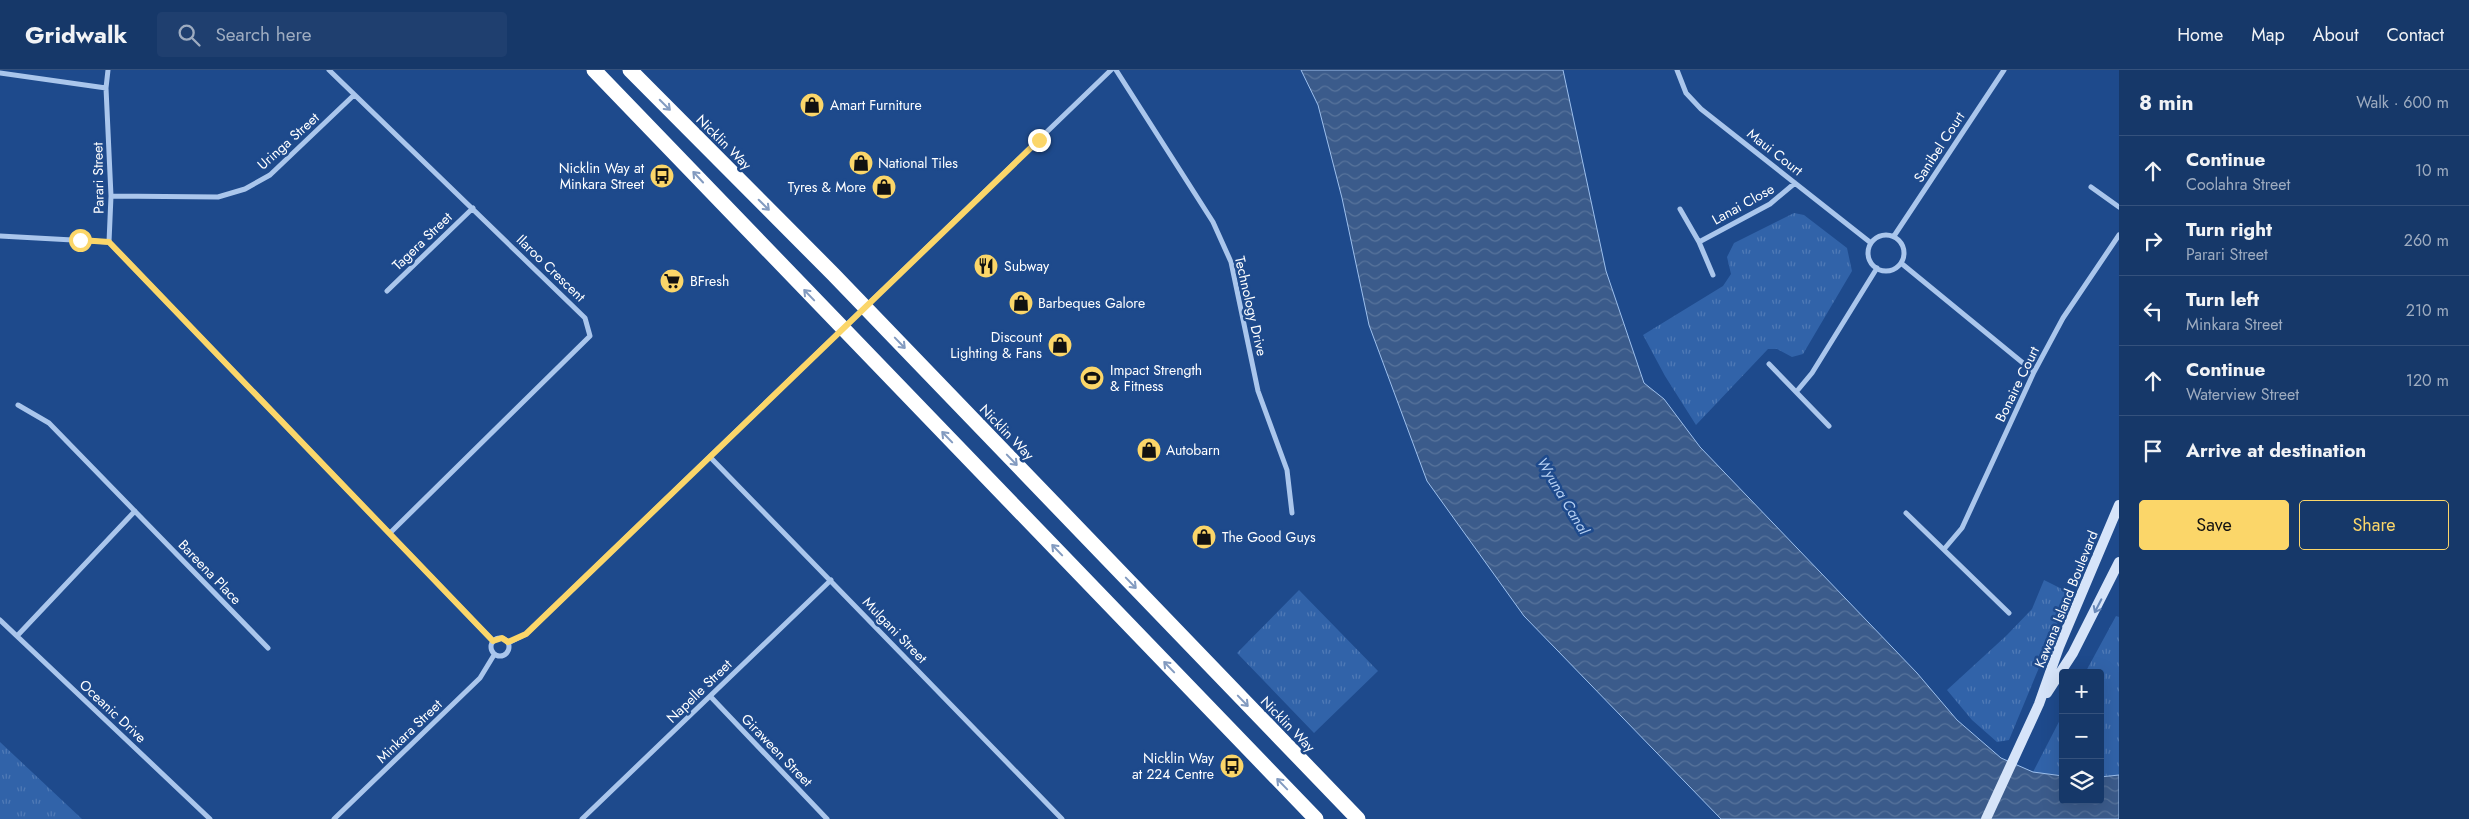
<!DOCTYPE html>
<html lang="en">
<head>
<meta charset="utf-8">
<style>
  :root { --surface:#163869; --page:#1f3f6f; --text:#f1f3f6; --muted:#9eacc0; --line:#35527d; --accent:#fbd669 }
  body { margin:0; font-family:Jost,sans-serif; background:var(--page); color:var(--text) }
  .controls { position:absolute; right:15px; bottom:15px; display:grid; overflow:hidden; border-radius:5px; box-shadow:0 5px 20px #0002 }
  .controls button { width:45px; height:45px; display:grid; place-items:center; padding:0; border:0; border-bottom:1px solid var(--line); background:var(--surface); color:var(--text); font:25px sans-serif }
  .stop { position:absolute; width:15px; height:15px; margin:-11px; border:4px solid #fbd669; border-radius:50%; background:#fff }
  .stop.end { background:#fbd669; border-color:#fff; box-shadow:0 1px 5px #0008 }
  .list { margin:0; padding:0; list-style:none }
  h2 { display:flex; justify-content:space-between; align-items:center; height:65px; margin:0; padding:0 20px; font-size:21px }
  h2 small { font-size:16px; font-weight:400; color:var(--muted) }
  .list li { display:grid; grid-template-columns:32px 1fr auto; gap:15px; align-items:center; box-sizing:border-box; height:70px; padding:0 20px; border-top:1px solid var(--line) }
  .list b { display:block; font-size:19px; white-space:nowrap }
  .list p { margin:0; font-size:16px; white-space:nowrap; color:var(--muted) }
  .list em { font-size:16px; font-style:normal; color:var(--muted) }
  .actions { display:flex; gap:10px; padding:15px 20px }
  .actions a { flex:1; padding:11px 0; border:1px solid var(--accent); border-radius:5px; text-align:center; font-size:18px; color:var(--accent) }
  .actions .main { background:var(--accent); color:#111 }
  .icon { flex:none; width:28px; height:28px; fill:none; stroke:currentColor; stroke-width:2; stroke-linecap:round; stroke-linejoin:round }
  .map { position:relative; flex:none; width:2119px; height:749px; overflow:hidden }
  header { display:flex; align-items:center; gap:30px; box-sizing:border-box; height:70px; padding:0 25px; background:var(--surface); border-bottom:1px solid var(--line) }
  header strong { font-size:24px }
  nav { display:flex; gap:28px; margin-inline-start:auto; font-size:18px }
  .search { width:350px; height:45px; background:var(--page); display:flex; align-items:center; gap:12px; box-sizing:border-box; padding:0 18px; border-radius:5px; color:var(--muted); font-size:19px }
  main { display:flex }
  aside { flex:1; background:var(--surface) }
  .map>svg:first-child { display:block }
</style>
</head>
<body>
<header>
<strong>Gridwalk</strong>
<div class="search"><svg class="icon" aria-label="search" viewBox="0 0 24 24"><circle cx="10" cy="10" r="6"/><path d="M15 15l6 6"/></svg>Search here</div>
<nav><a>Home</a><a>Map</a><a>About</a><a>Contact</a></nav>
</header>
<main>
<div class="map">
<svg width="2119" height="749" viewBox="0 0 2119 749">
  <defs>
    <pattern id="park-tufts" width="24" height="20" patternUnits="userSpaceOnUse" patternTransform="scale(1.25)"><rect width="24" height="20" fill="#3163a9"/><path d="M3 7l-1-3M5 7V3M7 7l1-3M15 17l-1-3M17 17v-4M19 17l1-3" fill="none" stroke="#507ab6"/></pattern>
    <pattern id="water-waves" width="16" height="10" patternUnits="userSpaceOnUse" patternTransform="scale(1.25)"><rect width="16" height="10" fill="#3b5b8b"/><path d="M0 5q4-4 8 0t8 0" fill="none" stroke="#58749c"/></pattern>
  </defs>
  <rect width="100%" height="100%" fill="#1e4a8c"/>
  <path fill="url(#park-tufts)" d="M1794,143L1804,145L1847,178L1852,201L1803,284L1792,287L1777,279H1768L1696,355L1665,306L1643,265L1723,216L1731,204L1727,187L1734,173Z
    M2044,510L2070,523L2009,670L1997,672L1972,650L1947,620L2007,565L2032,539Z
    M1299,520L1378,601L1314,663L1237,583Z
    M2116,546L2119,547V705L2100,707V603H2085Z
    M2063,644V706L2033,702Z
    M0,672L82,749H0Z"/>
  <path fill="url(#water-waves)" stroke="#9dc0ee" d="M1301,0H1563L1606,201L1644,313L1664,329L1700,377L1917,603L1957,650L2001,688L2033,702L2063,706V730H2100V707L2119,705V749H1721L1524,546L1427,411L1369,255L1342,128L1318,35Z"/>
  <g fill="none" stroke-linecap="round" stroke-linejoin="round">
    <path stroke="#aac6ec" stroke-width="5" d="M108,0L106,18L111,126L109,172L493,571
      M329,0L585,248L590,266L391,462
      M1116,0L1213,152L1231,192L1258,321L1287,400L1292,443
      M1677,0L1686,23L1701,39L1871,173
      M0,3L106,18
      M2091,117L2119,137
      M111,126L218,127L245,119L270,105L354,25
      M1680,139L1699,172L1713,205
      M1868 183a18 18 0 1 1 36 0a18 18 0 1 1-36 0Z
      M0,166L109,172
      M1894,166L2004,0
      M1699,172L1770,134L1795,113
      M1901,193L2034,302
      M387,221L473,138
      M1769,294L1829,356
      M1797,321L1812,303L1877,198
      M18,335L49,353L268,578
      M710,387L1062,749
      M1906,443L2009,543
      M1945,478L1962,458L2034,302L2063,248L2119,165
      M0,550L210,749
      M17,566L135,441
      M491 577a9 9 0 1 1 18 0a9 9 0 1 1-18 0Z
      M508,573L526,564L1111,0
      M710,626L827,749
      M334,749L480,608L494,585
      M582,749L831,510"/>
    <path stroke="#d6e4f9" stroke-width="10" d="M2047,623L2073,583L2119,492
      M1986,749L2039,634L2059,577L2119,435"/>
    <path stroke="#fff" stroke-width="15" d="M594,0L1316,749
      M630,0L833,204L1358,749"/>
  </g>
  <defs><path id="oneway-shaft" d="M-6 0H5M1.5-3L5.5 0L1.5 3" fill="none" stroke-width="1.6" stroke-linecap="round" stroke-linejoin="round" transform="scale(1.25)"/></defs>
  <g stroke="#839bc0">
    <use href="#oneway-shaft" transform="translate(665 35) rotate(45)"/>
    <use href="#oneway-shaft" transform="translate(698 107) rotate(-133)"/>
    <use href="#oneway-shaft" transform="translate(764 135) rotate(45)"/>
    <use href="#oneway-shaft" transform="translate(809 225) rotate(-134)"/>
    <use href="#oneway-shaft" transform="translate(900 273) rotate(46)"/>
    <use href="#oneway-shaft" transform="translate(947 367) rotate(-134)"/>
    <use href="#oneway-shaft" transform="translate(1012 390) rotate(46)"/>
    <use href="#oneway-shaft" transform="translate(1057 480) rotate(-134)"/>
    <use href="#oneway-shaft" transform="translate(1131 513) rotate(46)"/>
    <use href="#oneway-shaft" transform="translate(1169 597) rotate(-134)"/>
    <use href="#oneway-shaft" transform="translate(1243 631) rotate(46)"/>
    <use href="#oneway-shaft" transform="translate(1282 714) rotate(-134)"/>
  </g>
  <use stroke="#6888b8" href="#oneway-shaft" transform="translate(2098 536) rotate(117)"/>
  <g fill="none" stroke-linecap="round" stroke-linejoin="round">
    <path stroke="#fbd669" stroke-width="6" d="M80,170L109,172L493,571L502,568L508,572L526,564L1039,70"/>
  </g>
  <defs>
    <symbol id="shop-disc" viewBox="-11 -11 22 22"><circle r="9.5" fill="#fbd669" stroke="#1e4a8c"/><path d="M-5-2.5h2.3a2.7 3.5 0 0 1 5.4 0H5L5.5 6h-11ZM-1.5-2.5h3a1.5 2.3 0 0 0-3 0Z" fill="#111"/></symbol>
    <symbol id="bus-disc" viewBox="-11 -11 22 22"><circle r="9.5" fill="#fbd669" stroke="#1e4a8c"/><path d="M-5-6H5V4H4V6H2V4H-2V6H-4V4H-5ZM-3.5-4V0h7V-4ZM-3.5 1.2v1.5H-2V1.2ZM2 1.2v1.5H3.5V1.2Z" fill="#111"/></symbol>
    <symbol id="restaurant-disc" viewBox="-11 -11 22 22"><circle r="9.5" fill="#fbd669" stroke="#1e4a8c"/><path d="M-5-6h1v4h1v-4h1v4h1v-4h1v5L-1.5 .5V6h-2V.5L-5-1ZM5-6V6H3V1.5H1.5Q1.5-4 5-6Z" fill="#111"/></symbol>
    <symbol id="supermarket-disc" viewBox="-11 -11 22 22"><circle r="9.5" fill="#fbd669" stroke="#1e4a8c"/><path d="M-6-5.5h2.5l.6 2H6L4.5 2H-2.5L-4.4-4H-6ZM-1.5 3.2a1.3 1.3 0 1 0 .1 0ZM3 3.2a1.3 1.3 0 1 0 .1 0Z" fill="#111"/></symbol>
    <symbol id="stadium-disc" viewBox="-11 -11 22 22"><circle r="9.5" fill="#fbd669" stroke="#1e4a8c"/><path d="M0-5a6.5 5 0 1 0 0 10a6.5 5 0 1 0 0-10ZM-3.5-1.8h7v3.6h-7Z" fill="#111"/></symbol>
  </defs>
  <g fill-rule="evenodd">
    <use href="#shop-disc" x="798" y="21" width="28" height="28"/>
    <use href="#shop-disc" x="847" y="79" width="28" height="28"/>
    <use href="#bus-disc" x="648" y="92" width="28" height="28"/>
    <use href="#shop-disc" x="870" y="103" width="28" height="28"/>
    <use href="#restaurant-disc" x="972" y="182" width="28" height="28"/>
    <use href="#supermarket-disc" x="658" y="197" width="28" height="28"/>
    <use href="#shop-disc" x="1007" y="219" width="28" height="28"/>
    <use href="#shop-disc" x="1046" y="261" width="28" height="28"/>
    <use href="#stadium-disc" x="1078" y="294" width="28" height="28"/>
    <use href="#shop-disc" x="1135" y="366" width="28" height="28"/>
    <use href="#shop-disc" x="1190" y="453" width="28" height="28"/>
    <use href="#bus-disc" x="1218" y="682" width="28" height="28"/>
  </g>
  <g text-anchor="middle" stroke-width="5" stroke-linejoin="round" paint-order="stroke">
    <g font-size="14" fill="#fff" stroke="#1e4a8c" text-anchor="start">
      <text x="830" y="40">Amart Furniture</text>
      <text x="878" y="98">National Tiles</text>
      <text x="644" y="103" text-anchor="end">Nicklin Way at<tspan x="644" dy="16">Minkara Street</tspan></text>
      <text x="866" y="122" text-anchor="end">Tyres &amp; More</text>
      <text x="1004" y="201">Subway</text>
      <text x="690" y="216">BFresh</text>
      <text x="1038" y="238">Barbeques Galore</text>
      <text x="1042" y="272" text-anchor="end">Discount<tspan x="1042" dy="16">Lighting &amp; Fans</tspan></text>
      <text x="1110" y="305">Impact Strength<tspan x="1110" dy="16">&amp; Fitness</tspan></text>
      <text x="1166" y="385">Autobarn</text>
      <text x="1222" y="472">The Good Guys</text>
      <text x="1214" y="693" text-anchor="end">Nicklin Way<tspan x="1214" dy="16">at 224 Centre</tspan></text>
    </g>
    <g font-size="14" fill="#fff" stroke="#1e4a8c">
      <text transform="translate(288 71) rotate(-42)" y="5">Uringa Street</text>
      <text transform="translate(724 72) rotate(45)" y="5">Nicklin Way</text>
      <text transform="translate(1939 77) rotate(-57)" y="5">Sanibel Court</text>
      <text transform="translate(1775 82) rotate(38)" y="5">Maui Court</text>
      <text transform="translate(98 108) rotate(-91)" y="5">Parari Street</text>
      <text transform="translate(1743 134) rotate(-29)" y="5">Lanai Close</text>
      <text transform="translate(422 171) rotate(-44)" y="5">Tagera Street</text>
      <text transform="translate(551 198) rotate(44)" y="5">Ilaroo Crescent</text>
      <text transform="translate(1251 236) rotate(77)" y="5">Technology Drive</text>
      <text transform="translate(2017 314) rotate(-64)" y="5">Bonaire Court</text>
      <text transform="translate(1007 362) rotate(46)" y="5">Nicklin Way</text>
      <text transform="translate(210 502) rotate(46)" y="5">Bareena Place</text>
      <text transform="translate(2066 529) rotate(-68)" y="5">Kawana Island Boulevard</text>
      <text transform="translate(895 560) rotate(46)" y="5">Mulgani Street</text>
      <text transform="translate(699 621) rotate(-44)" y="5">Napelle Street</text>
      <text transform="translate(113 641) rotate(43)" y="5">Oceanic Drive</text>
      <text transform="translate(1288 654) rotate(46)" y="5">Nicklin Way</text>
      <text transform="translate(409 661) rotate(-44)" y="5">Minkara Street</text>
      <text transform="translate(777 680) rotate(46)" y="5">Giraween Street</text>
    </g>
    <g font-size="15" font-style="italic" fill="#b6d0f3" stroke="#1e4a8c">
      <text transform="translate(1563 426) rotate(59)" y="5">Wyuna Canal</text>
    </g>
  </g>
</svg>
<div class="controls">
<button>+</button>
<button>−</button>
<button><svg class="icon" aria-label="layers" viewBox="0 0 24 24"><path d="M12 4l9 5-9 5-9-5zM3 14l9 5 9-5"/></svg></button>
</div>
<div class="stop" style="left:80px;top:170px"></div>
<div class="stop end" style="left:1039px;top:70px"></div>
</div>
<aside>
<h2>8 min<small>Walk · 600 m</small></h2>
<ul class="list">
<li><svg class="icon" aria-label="ahead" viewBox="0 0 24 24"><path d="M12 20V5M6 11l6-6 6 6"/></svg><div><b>Continue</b><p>Coolahra Street</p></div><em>10 m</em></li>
<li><svg class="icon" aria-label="right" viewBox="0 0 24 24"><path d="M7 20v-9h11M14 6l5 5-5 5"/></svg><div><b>Turn right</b><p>Parari Street</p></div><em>260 m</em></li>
<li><svg class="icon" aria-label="left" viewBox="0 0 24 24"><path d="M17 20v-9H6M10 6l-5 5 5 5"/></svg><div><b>Turn left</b><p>Minkara Street</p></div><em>210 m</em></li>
<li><svg class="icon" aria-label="ahead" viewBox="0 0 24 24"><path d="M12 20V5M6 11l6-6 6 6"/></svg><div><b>Continue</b><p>Waterview Street</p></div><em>120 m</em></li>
<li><svg class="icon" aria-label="arrive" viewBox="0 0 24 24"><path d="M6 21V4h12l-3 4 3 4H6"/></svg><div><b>Arrive at destination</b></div></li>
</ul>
<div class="actions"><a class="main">Save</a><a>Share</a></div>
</aside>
</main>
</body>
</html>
